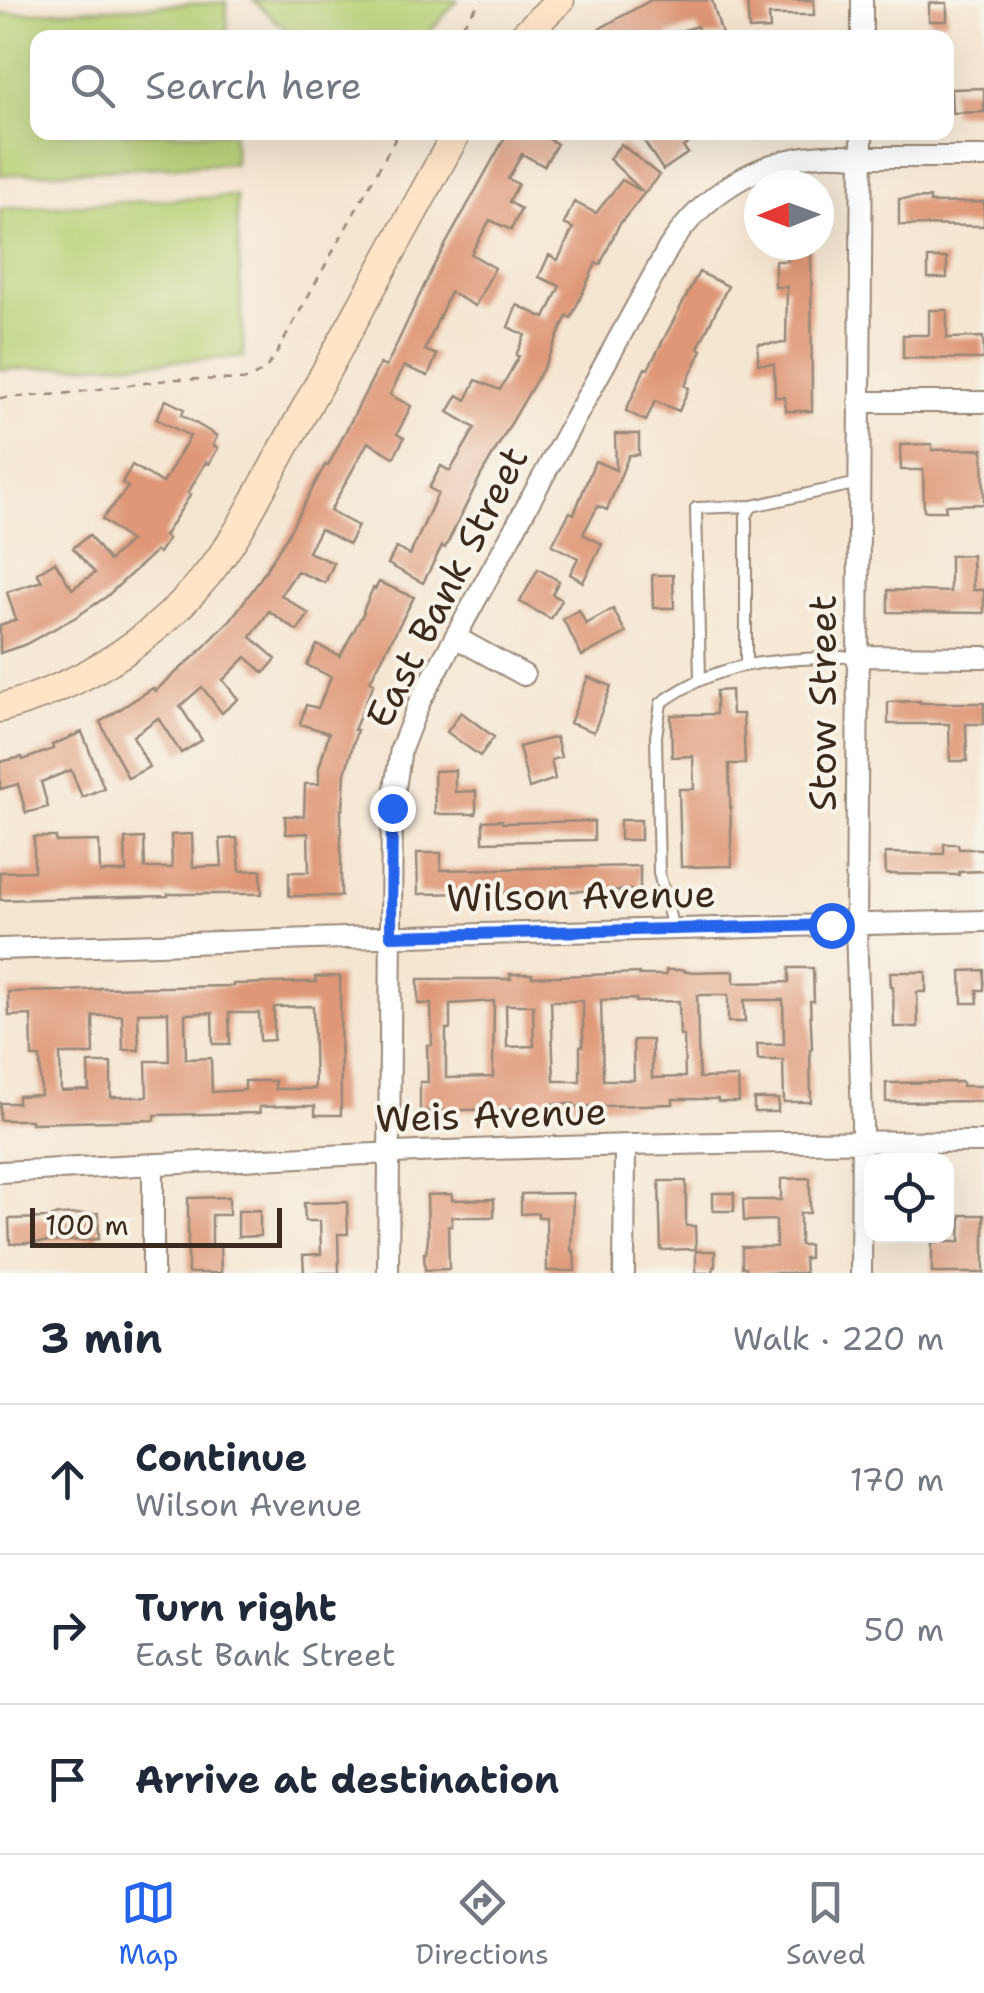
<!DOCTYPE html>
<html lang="en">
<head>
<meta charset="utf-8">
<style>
  :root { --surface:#fff; --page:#f2f2f3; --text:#1f2937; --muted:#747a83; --line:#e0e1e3; --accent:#2563eb }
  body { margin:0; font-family:"Shantell Sans",sans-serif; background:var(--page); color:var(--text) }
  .controls { position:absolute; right:30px; bottom:30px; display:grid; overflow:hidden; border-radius:20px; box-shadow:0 10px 40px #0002 }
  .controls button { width:90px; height:90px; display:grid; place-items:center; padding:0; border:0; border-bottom:2px solid var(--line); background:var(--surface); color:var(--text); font:50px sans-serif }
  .compass { position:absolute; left:744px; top:170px; width:90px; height:90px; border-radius:50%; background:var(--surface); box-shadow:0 10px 40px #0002; rotate:269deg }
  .scale { position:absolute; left:30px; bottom:25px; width:252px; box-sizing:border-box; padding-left:10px; border:5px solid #3b2a1e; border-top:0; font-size:28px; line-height:35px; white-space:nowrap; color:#3b2a1e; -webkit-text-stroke:8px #f7f3e8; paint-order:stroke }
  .stop { position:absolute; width:30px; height:30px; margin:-22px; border:8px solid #2563eb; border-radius:50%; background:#fff }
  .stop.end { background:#2563eb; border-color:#fff; box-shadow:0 2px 10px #0008 }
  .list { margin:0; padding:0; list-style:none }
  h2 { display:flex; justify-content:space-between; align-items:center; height:130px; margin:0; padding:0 40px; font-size:42px }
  h2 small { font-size:32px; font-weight:400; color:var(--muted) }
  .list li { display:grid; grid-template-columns:65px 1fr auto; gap:30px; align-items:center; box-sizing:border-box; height:150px; padding:0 40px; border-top:2px solid var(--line) }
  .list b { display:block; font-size:38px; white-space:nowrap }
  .list p { margin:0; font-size:32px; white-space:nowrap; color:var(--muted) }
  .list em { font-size:32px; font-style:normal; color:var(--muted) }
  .icon { flex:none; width:55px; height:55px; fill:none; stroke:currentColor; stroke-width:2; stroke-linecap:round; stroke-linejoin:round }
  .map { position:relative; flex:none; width:984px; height:1273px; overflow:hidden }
  .search { position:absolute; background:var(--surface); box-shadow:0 10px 40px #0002; left:30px; right:30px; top:30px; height:110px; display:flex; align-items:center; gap:25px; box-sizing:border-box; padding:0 35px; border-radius:20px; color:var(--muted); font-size:38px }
  .sheet { height:580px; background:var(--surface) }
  nav { display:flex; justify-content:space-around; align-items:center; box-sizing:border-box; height:140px; border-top:2px solid var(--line); background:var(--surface); font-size:28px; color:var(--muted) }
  nav a { display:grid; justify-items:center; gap:5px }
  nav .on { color:var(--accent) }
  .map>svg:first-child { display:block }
</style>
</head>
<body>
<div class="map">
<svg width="984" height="1273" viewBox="0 0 984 1273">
  <rect width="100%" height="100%" fill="#f7f3e8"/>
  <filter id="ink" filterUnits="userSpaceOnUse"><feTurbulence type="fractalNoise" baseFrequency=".01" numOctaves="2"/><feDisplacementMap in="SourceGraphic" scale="20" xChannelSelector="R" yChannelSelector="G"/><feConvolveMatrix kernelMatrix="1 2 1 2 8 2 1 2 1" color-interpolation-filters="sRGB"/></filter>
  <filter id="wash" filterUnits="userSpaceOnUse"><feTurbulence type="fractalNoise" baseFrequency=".0048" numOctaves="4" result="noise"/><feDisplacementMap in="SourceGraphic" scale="40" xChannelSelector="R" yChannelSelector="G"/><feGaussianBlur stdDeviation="2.25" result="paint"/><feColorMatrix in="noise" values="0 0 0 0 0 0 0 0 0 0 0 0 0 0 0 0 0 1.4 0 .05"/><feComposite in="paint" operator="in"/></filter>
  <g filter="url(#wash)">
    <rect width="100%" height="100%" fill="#f5e6d1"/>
    <path fill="#b7d176" stroke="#797e4a" stroke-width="2.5" d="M253,0H458L425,37L295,38Z
      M226,2L228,37L38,38V132L233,133L235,163L0,175V14Z
      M236,196L244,357L0,370V209Z"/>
    <g id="blocks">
      <path fill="#df9777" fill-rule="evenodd" d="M651,0H712L722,35L700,38L697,26L667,35L669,38H583Z
        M747,0H814V15H769L770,29L749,30Z
        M929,3H947V21H929Z
        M984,88V112L952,113L951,89Z
        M508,132H537L557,144L544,166L522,154L508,179L518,184L509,202L521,209L511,230L490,220L471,254L495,268L475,306L450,292L425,350L437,355L428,376L404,366L390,395L411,406L397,434L404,438L394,457L368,442L330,511L358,526L349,544L320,529L308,552L334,563L325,583L297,571L281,595L309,614L297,631L269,611L251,637L276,659L264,673L246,657L223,680L238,699L222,713L202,687L180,706L202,740L181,753L158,718L133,736L149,767L128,778L100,722L153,688L155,691L197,654L231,619L257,584L287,536L325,465L328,466L380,364L386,367L432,269Z
        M638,132H705L683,147L688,153L663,170Z
        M621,144L659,175L619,225L600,265L596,263L571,318L567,316L544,367L481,475L445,548L442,546L423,583L388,564L396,548L410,555L438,493L429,488L441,466L450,471L475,428L448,412L458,395L466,400L476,380L500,390L519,356L516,355L525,335L508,327L517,305L545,318L560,286L539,277L549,255L558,260L573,228L564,224L574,202L596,213L622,180L643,192L609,159Z
        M930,198V203L984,202V226L899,225V199Z
        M788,245H811L812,411H786L785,397H775L774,364H758V344L786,343L787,287H775V261H788Z
        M928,258H947V278H928Z
        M699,272L728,286L698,348L702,350L685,386L689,388L679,411L655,401L646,421L626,411L645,368L648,369Z
        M929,310H947V338L983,337L984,359L903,358V335H929Z
        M166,400L184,409L182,415L217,436L213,445L218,448L209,464L206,462L188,493L191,494L164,536L168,539L159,553L156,551L106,597L76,617L24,645L0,653V625L16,620L7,592L42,581L37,573L55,562L72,589L95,573L73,548L89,535L109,561L130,541L102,519L128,487L122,483L132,465L163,483L190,436L156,419Z
        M615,434H639V455H629L607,510L598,506L583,534L602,544L583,582L570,574L578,558L552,545L570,512L574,514L595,461L616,470Z
        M932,444V450L983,449L984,504L945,505L946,511H924L923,470H901L900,445Z
        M972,555L973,590H984V613L888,612V590L950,592V556Z
        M538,569L559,581L552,594L562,600L551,619L520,602Z
        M652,575H673L674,608H653Z
        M379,582L414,597L370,681L374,683L354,730H357L345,774L343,809H341V896H289V872H309L308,833L286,834L285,816H304L305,784H319V768L329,733L300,724L306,705L318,708L331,677L307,665L317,645L340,656L364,612L363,611L373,588L375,589Z
        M613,609L626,633L582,656L563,619L579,610L586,624Z
        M588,677L611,686L594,732L570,723Z
        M731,690L732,714H743L745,764H729L732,866L681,867L679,789H694L693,756L672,757L671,715L716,714V691Z
        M920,701V703H984V724H966L967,761H950L949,724H888V702Z
        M461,712L494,737L480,756L447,732Z
        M82,732L104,788L82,797L71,770L41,782L48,807L26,813L18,784L0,789V762L22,757L23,760L53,749L52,745Z
        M556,737L561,757L551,760L555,779L529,788L519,747Z
        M455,770V792L476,791V814H435L434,771Z
        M502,820V823L594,821V840L483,842V821Z
        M620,820H641V840H620Z
        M192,834L193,867L222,866L220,839L237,838L240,871L261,870L262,894H168V896L0,900V872L34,871V837H56V842L99,841L100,872H126L125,839L144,838L145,868H172L171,835Z
        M944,844H958L959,849H984V871L959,872V875L886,874L885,853L944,854Z
        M417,853H441V870L640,866V890L418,894Z
        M789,968H813L814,1001H810L812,1049H810L811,1102H784L783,1060H758L757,1044H784L783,1000H744L745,1022H728V995H697L699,1078L738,1077L739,1102H718V1099H673V1104L574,1107V1104H548V1108L420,1111V1082H428L427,1045H432L431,1004H418V979H511L510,974H532V977L639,973V975H666V970H685V972L734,971V983L789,982ZM636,999V1002L679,1001L680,1036H684L685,1077L652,1078V1040H633L634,1080H603L601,1000ZM494,1001L493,1077L446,1078V1029H450V1004ZM551,1001H583V1046H580V1081H554ZM506,1005H533L534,1046L507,1047Z
        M984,970V990H977L978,1003H962L961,971Z
        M890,972H926V992H917L918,1027H894L893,987H891Z
        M340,976L341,1115H315V1106H287L259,1107L260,1113L155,1115V1120L31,1123V1120H0V1103H18V1096L41,1095L40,1057H32L31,1015L9,1016L8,992L66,991L99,989V988L233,986V984L316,982L315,977ZM313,1006L315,1089H275V1081H245V1090L212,1092L211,1058L186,1059L185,1014L212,1013L213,1044H230L229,1013H259L260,1041L274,1040V1007ZM168,1012L169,1061H146L147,1097H111V1063H88L89,1090L61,1091L60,1054H94L93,1016L122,1015L123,1050H139L138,1013Z
        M962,1082V1086H984V1101L886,1102V1083Z
        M754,1099H778V1112H754Z
        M810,1178V1213H800V1245H809V1258H804L805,1273H746V1267H742V1247H776V1220L744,1221L743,1200H781V1179Z
        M659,1181H686V1226H695L696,1249L661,1250Z
        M573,1193L571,1251H574L575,1271H547L546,1217H538V1213L521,1214V1194Z
        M713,1193H734V1211H713Z
        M452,1194V1200L494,1199V1217H452V1226H448L449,1269L425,1270L424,1253H426L428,1239L427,1195Z
        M229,1197V1215H212V1246L220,1245L221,1273H188V1198Z
        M347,1202L348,1234H338L339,1273H304L303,1255L321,1254L320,1221H305L304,1203Z
        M260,1210V1236L238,1237V1211Z
        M98,1213L99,1239L10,1244L9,1219L52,1218V1216L60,1215Z
        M961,1215H984V1273H932V1242H960Z
        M696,1251H715V1267H713V1273H696Z"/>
    </g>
  </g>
  <g filter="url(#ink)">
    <use href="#blocks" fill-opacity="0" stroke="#988878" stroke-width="2.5"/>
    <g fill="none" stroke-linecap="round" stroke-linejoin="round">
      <defs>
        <path id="lane" d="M746,664V516L752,506L859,483
          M700,679L696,508L752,506
          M673,929L659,873L656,736L661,703C725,656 783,661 858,656"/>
        <path id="street" d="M862,38V0
          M859,402H984
          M455,637L524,675
          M858,656L984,657
          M0,949L407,936L984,921
          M0,1172C328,1155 656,1138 984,1142
          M153,1273V1164
          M388,1273L392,808L401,749L419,703L669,247C704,194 758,159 822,155C840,154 858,157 876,157C912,157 948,157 984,157
          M624,1273L625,1146
          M861,1273L862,1121L856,924L862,132"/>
        <path id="secondary" d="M521,38L560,0
          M0,708C102,681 186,618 240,528L457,132"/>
      </defs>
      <use href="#lane" stroke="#988878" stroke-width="14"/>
      <use href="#street" stroke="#988878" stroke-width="24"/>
      <use href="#secondary" stroke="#988878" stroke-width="31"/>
      <path stroke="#988878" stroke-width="2.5" stroke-dasharray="8 8" stroke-linecap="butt" d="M452,38L482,0
        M0,398L62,394L175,379L248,380L264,370L274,358L399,132"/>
      <use href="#lane" stroke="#fff" stroke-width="10"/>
      <use href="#street" stroke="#fff" stroke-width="20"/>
      <use href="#secondary" stroke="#ffe4c6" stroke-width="28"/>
    </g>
  </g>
  <g fill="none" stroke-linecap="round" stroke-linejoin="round" filter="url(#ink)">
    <path stroke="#2563eb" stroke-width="12" d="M392,808L391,936L831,925"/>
  </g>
  <g text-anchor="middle" stroke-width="8" stroke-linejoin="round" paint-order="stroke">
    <g font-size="38" fill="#3b2a1e" stroke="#f7f3e8">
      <text transform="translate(447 587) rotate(-63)" y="13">East Bank Street</text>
      <text transform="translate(823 703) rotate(-90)" y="13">Stow Street</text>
      <text transform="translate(581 896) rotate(-1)" y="13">Wilson Avenue</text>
      <text transform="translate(491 1115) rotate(-2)" y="13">Weis Avenue</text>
    </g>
  </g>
</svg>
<div class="controls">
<button><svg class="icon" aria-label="locate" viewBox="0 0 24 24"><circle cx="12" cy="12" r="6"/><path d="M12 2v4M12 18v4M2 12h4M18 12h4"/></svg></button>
</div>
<svg class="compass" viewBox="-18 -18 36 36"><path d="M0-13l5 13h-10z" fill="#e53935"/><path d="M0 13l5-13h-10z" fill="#747a83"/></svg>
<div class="scale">100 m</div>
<div class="stop" style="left:831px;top:925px"></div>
<div class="stop end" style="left:392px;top:808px"></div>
<div class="search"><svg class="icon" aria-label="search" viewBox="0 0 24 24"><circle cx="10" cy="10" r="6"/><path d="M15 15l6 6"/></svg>Search here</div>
</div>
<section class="sheet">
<h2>3 min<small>Walk · 220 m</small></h2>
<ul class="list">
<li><svg class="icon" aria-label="ahead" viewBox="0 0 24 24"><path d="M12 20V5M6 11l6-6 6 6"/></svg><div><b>Continue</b><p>Wilson Avenue</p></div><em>170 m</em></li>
<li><svg class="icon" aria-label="right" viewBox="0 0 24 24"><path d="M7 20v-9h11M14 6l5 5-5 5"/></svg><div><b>Turn right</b><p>East Bank Street</p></div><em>50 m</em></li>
<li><svg class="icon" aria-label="arrive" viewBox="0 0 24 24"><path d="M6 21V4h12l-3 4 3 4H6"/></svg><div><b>Arrive at destination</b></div></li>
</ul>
</section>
<nav>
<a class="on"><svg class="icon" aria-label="map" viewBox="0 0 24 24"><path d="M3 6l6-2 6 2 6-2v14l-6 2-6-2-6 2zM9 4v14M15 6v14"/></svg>Map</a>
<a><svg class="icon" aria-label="directions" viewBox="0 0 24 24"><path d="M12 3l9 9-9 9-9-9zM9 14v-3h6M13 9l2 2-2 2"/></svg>Directions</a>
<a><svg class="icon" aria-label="saved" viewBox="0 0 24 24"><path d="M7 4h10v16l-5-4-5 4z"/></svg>Saved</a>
</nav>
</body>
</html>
